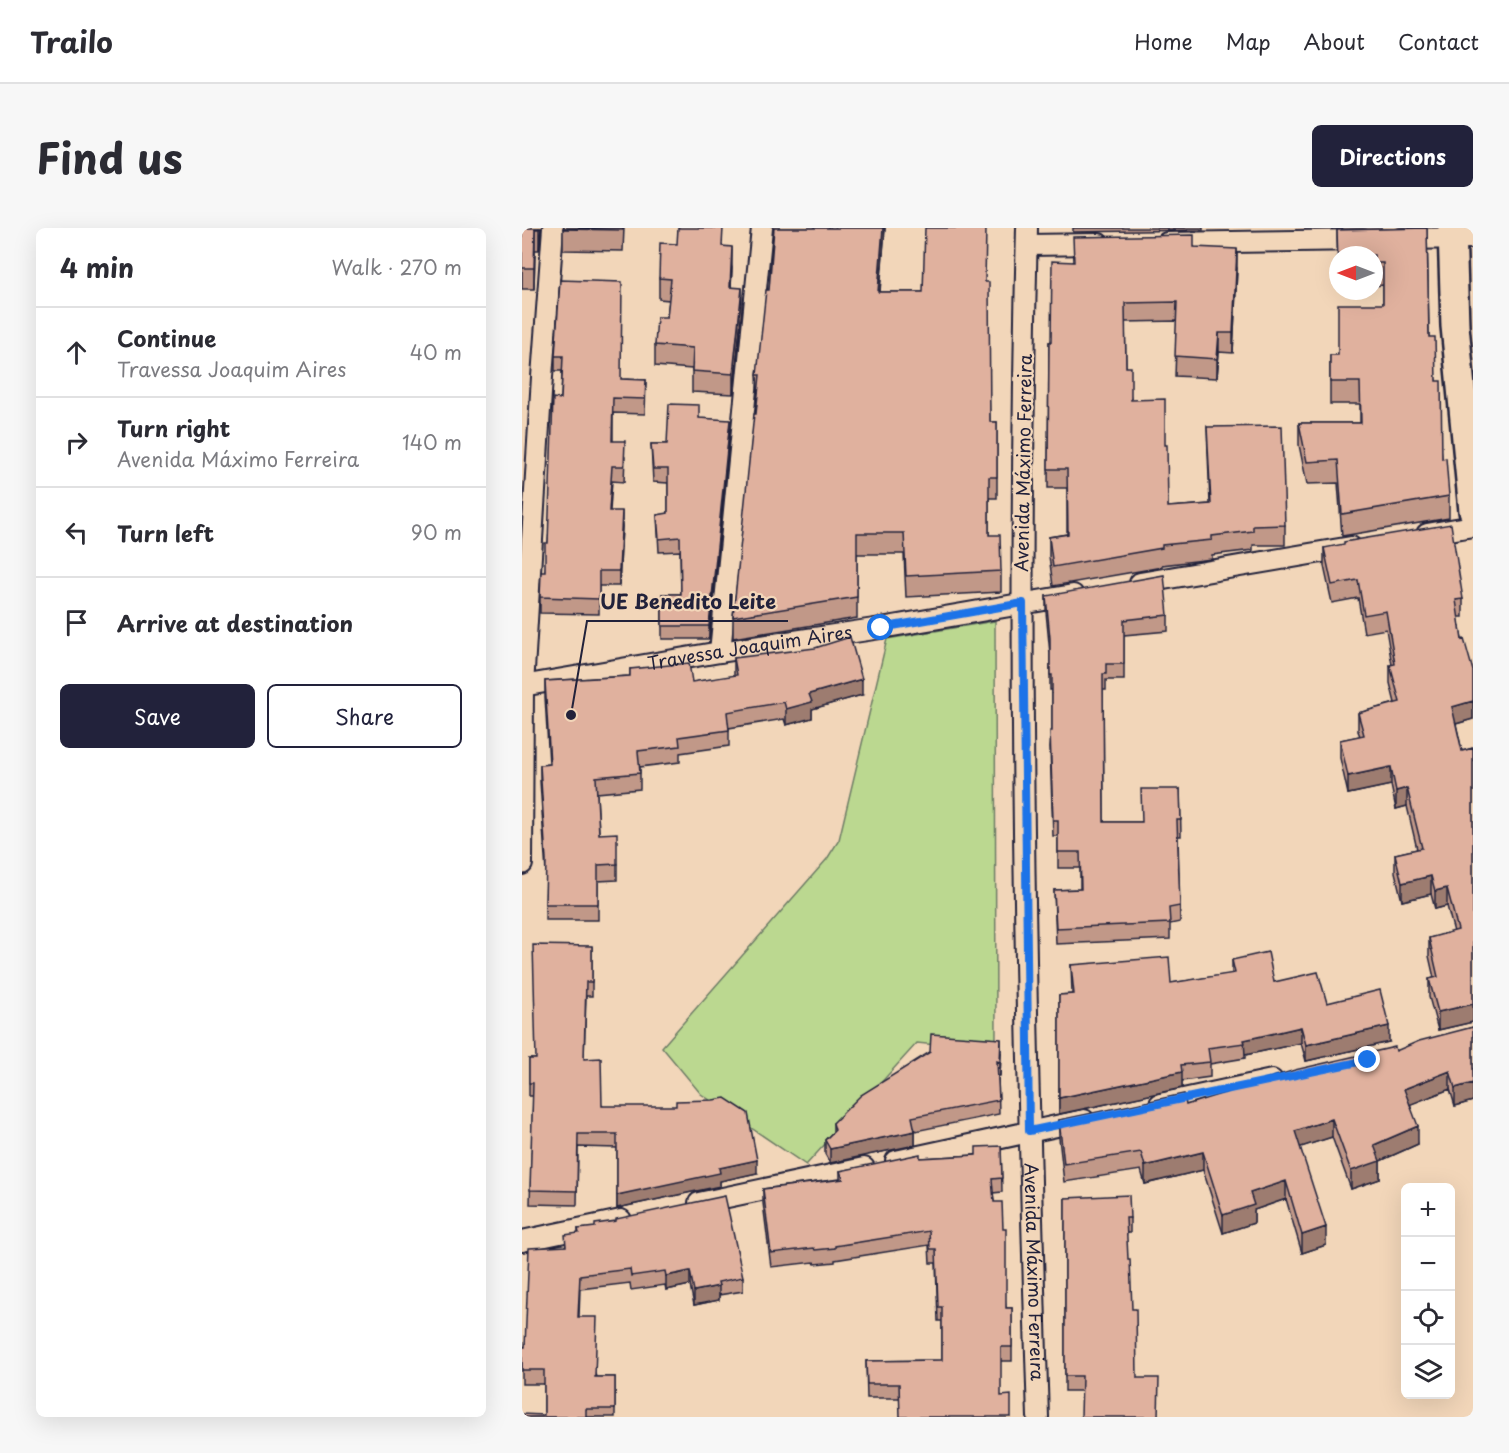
<!DOCTYPE html>
<html lang="en">
<head>
<meta charset="utf-8">
<style>
  :root { --surface:#fff; --page:#f7f7f7; --text:#2b2b33; --muted:#7c7c81; --line:#e1e1e2; --accent:#22223b }
  body { margin:0; font-family:"Playpen Sans",sans-serif; background:var(--page); color:var(--text) }
  .controls { position:absolute; right:18px; bottom:18px; display:grid; overflow:hidden; border-radius:9px; box-shadow:0 6px 24px #0002 }
  .controls button { width:54px; height:54px; display:grid; place-items:center; padding:0; border:0; border-bottom:2px solid var(--line); background:var(--surface); color:var(--text); font:30px sans-serif }
  .compass { position:absolute; left:807px; top:18px; width:54px; height:54px; border-radius:50%; background:var(--surface); box-shadow:0 6px 24px #0002; rotate:270deg }
  .stop { position:absolute; width:18px; height:18px; margin:-14px; border:4px solid #1a73e8; border-radius:50%; background:#fff }
  .stop.end { background:#1a73e8; border-color:#fff; box-shadow:0 2px 6px #0008 }
  .list { margin:0; padding:0; list-style:none }
  h2 { display:flex; justify-content:space-between; align-items:center; height:78px; margin:0; padding:0 24px; font-size:26px }
  h2 small { font-size:20px; font-weight:400; color:var(--muted) }
  .list li { display:grid; grid-template-columns:39px 1fr auto; gap:18px; align-items:center; box-sizing:border-box; height:90px; padding:0 24px; border-top:2px solid var(--line) }
  .list b { display:block; font-size:22px; white-space:nowrap }
  .list p { margin:0; font-size:20px; white-space:nowrap; color:var(--muted) }
  .list em { font-size:20px; font-style:normal; color:var(--muted) }
  .actions { display:flex; gap:12px; padding:18px 24px }
  .actions a { flex:1; padding:14px 0; border:2px solid var(--accent); border-radius:9px; text-align:center; font-size:21px; color:var(--accent) }
  .actions .main { background:var(--accent); color:#fff }
  .icon { flex:none; width:33px; height:33px; fill:none; stroke:currentColor; stroke-width:2; stroke-linecap:round; stroke-linejoin:round }
  .map { position:relative; flex:none; width:951px; height:1189px; overflow:hidden; border-radius:9px }
  header { display:flex; align-items:center; gap:36px; box-sizing:border-box; height:84px; padding:0 30px; background:var(--surface); border-bottom:2px solid var(--line) }
  header strong { font-size:28px }
  nav { display:flex; gap:33px; margin-inline-start:auto; font-size:21px }
  .intro { display:flex; align-items:center; justify-content:space-between; box-sizing:border-box; height:144px; padding:0 36px }
  h1 { margin:0; font-size:42px }
  .button { padding:15px 27px; border-radius:9px; background:var(--accent); color:#fff; font-size:21px; font-weight:700 }
  main { display:flex; gap:36px; padding:0 36px }
  aside { flex:1; background:var(--surface); border-radius:9px; box-shadow:0 6px 24px #0002 }
  .map>svg:first-child { display:block }
</style>
</head>
<body>
<header>
<strong>Trailo</strong>
<nav><a>Home</a><a>Map</a><a>About</a><a>Contact</a></nav>
</header>
<div class="intro"><h1>Find us</h1><a class="button">Directions</a></div>
<main>
<aside>
<h2>4 min<small>Walk · 270 m</small></h2>
<ul class="list">
<li><svg class="icon" aria-label="ahead" viewBox="0 0 24 24"><path d="M12 20V5M6 11l6-6 6 6"/></svg><div><b>Continue</b><p>Travessa Joaquim Aires</p></div><em>40 m</em></li>
<li><svg class="icon" aria-label="right" viewBox="0 0 24 24"><path d="M7 20v-9h11M14 6l5 5-5 5"/></svg><div><b>Turn right</b><p>Avenida Máximo Ferreira</p></div><em>140 m</em></li>
<li><svg class="icon" aria-label="left" viewBox="0 0 24 24"><path d="M17 20v-9H6M10 6l-5 5 5 5"/></svg><div><b>Turn left</b></div><em>90 m</em></li>
<li><svg class="icon" aria-label="arrive" viewBox="0 0 24 24"><path d="M6 21V4h12l-3 4 3 4H6"/></svg><div><b>Arrive at destination</b></div></li>
</ul>
<div class="actions"><a class="main">Save</a><a>Share</a></div>
</aside>
<div class="map">
<svg width="951" height="1189" viewBox="0 0 951 1189">
  <rect width="100%" height="100%" fill="#f2d6b9"/>
  <filter id="ink" filterUnits="userSpaceOnUse"><feTurbulence type="fractalNoise" baseFrequency=".0167" numOctaves="2"/><feDisplacementMap in="SourceGraphic" scale="12" xChannelSelector="R" yChannelSelector="G"/><feConvolveMatrix kernelMatrix="1 2 1 2 8 2 1 2 1" color-interpolation-filters="sRGB"/></filter>
  <g filter="url(#ink)">
    <path fill="#bbd890" stroke="#6e7d66" stroke-width="1.5" d="M473,393L474,823L395,815L284,937L179,866L140,819L305,631L317,612L365,411Z"/>
    <g fill="none" stroke-linecap="round" stroke-linejoin="round">
      <defs>
        <g id="street">
          <path id="s1" d="M505,0C495,396 503,793 516,1189"/>
          <path d="M879,11L951,10"/>
          <path d="M645,15L841,12"/>
          <path d="M505,17L577,16"/>
          <path d="M905,306L951,298"/>
          <path d="M618,355L829,319"/>
          <path d="M198,424L240,0"/>
          <path id="s2" d="M0,458L198,424L359,400L551,367"/>
          <path d="M0,636L1,458L20,149L31,0"/>
          <path d="M638,876L750,852"/>
          <path d="M374,933L562,892"/>
          <path d="M177,975L342,940"/>
          <path d="M0,1013L99,992"/>
        </g>
        <path id="secondary" d="M930,0L933,98L951,283"/>
      </defs>
      <use href="#street" stroke="#22223b" stroke-width="24"/>
      <use href="#secondary" stroke="#22223b" stroke-width="32"/>
      <use href="#street" stroke="#f2d6b9" stroke-width="20"/>
      <use href="#secondary" stroke="#f2d6b9" stroke-width="27"/>
    </g>
    <path fill="#c19888" stroke="#22223b" stroke-width="1.5" d="M0,0H19L17,22H13L12,61H0Z
      M41,0H102L101,23L41,22Z
      M252,0H363L358,64H401L463,54L468,194H475V270H467V307L479,343V364L384,369L382,326H335V390L211,410V389L236,168L235,147L247,62Z
      M551,0H681V2L551,4Z
      M905,0L907,109L914,153L920,231L927,268V290L820,308L816,255L785,256L777,217V195H838V176H808V127H816L861,76V57L852,58V27H816V58L815,2Z
      M155,16L201,18L210,40L209,59L220,81L211,166L170,164V141L133,138V117L145,89L147,72L137,71V50Z
      M672,19L715,40L711,125L697,124L695,150L653,148L655,93L603,94L604,139L609,172L643,217L646,279L688,276L685,199L763,297V317H731V322L690,327V331L640,337V339L531,358L527,328V309L545,306V260H526L527,114H529L551,34Z
      M38,52L99,151L124,152L123,186L91,185V213L103,229L102,254L90,253L88,283L100,298L97,358H77V386L18,385V369L23,344L26,315L39,171L40,143H33V128Z
      M177,190L208,206L187,411H140V366H159L158,323L137,324L135,287L146,286V255L131,254L129,216H145Z
      M802,320L941,371V389H936L940,412L951,443V491L934,496L940,523L951,520V794L916,802L907,769V751L912,750L907,728V710L932,704L925,678L913,681L909,666L880,673L873,644V626L895,621L885,578L874,581L869,557L826,566L818,530V512L838,508L836,503V485L873,475L868,455V437H870L864,401L842,405L836,370L810,375L802,338Z
      M524,368L646,387V403L602,407V452H584V462H581L582,594H620L658,561L659,608H656L658,694L648,696V711L534,716L532,662L558,661V640H536V608H531L528,519L530,503V462H528V426L524,384Z
      M212,430L340,467L290,481V490L264,497L262,491L207,500V518L158,525V534L118,539V561L75,565L77,606L95,636V652L76,653V692H23L24,645L18,553V537L27,536L23,469V453L108,448V441L170,454L212,448Z
      M70,718V768H64L62,831L80,878L235,945L198,953V958L95,980V920L56,919L55,977L8,976L11,868H7V831H14Z
      M710,732L752,754L805,775L867,814L784,833L779,815L723,827V830L688,836V849L660,853V860L537,886V767L550,766L549,737L649,755L710,746Z
      M951,799V873L933,878L928,861L888,876L896,916L858,933V951L829,961L810,909L778,919L804,1017L780,1025L764,971L732,982V995L701,1005L681,942L623,956L619,942L542,954L537,910V892L664,877L874,823Z
      M479,825L478,848H476L477,886L393,903V917L308,935L303,926V912L311,904V895Z
      M479,918L480,964L471,965L484,1080H490V1133H479L377,1170H345L344,1133L420,1132V1093H416L414,1035H408L407,1017L313,1032V1034L293,1036L292,1034L249,1039L241,975V961L318,951V943L398,930L454,927Z
      M543,970L608,990V1005H605L560,1163H543Z
      M56,1001L221,1049V1063L197,1067V1072L172,1077L168,1057L144,1062L143,1057L109,1062L108,1055L58,1061L57,1089L74,1149H93V1189H0L22,1187V1156H0V1119H3L43,1018L56,1005Z"/>
    <path fill="#9d7c6f" stroke="#22223b" stroke-width="1.5" d="M17,0H19L17,22Z
      M361,0H363L356,85V64Z
      M13,1V22L12,61V40Z
      M210,19V40L208,80V59Z
      M715,21V40L711,125V105Z
      M220,60V81L211,166V146Z
      M697,105V124L695,150V131Z
      M208,192V206L187,411V398Z
      M100,283V298L97,358V343Z
      M340,451V467L290,481V490L264,497V481L287,466Z
      M951,473V491L930,497V479Z
      M869,539V557L826,566V548Z
      M885,560V578L874,581V563Z
      M909,648V666L880,673V655Z
      M925,660V678L913,681V663Z
      M951,776V794L916,802V784Z
      M867,798V814L784,833V817Z
      M779,799V815L723,827L722,812Z
      M479,811V825L478,848V834Z
      M928,843V861L882,879V861Z
      M660,844V860L537,886V870Z
      M951,855V873L933,878V860Z
      M810,891V909L773,921V903Z
      M896,898V916L858,933V951L829,961V943L852,917Z
      M393,903V917L308,935V921Z
      M681,924V942L623,956V938Z
      M235,932V945L198,953V958L95,980V967L197,940Z
      M764,953V971L732,982V995L701,1005V987L728,965Z
      M804,999V1017L780,1025V1007Z
      M168,1043V1057L144,1062V1048Z
      M197,1058V1072L172,1077V1063Z"/>
    <path fill="#e0b19e" stroke="#22223b" stroke-width="1.5" d="M0,0H17V1H13L12,40H0Z
      M41,0H101V2L41,1Z
      M156,0H201L200,18L210,19L208,59L220,60L211,146L170,143L171,120L133,117L135,89H145L149,51L137,50L138,15L155,16Z
      M252,0H361L356,64H401L403,0H464L463,54H467L468,194H475V249H467V307H478L479,343L384,348L382,305H335V369L211,389L232,186H234L238,147H235L244,62H247Z
      M905,0L907,109H913L914,153H919L920,231L924,230L927,268L820,286L816,232L785,234L777,195H839L838,154H808V127H816V76H861V35H852V27H816V36L815,2Z
      M672,7V19L715,21L711,105H697L695,131L653,128L655,74L603,75L604,139H609V172L643,171V217H645L646,279L689,276L685,199L760,198L763,297L731,298V303L690,308V312L640,317V320L531,339L527,309L546,306L545,241H526L527,114H529L530,33L552,34L551,9Z
      M38,52L100,54L99,151L124,152L123,171L91,170L90,213H103L102,238H90L87,283H100L97,343H77V371L18,369L19,344H23V315H26L31,170L39,171L41,128H33Z
      M147,176L177,177V190L208,192L187,398H140V366H159L158,309L137,311L135,287L146,285V241H131L129,216H145Z
      M929,296L941,371L934,372L940,412L942,411L951,443V473L930,479L940,523L951,520V776L916,784L907,751L916,749L907,710L936,702L925,660L913,663L909,648L880,655L873,626L900,620L885,560L874,563L869,539L826,548L818,512L842,507L836,485L878,474L868,437L873,436L864,383L842,387L836,352L810,357L802,320L822,316V314Z
      M642,347L646,387L602,392V436H584V446H581L582,594H620L619,561H658L659,592H655L658,678L647,680L648,695L534,700L532,662L559,661L558,624H536V592H531L528,503H530V447H528V410L524,368Z
      M328,409L340,451L287,466L290,474L264,481L262,474L205,484L207,502L157,509L158,518L116,523L118,545L74,549L77,606L95,605V636L76,637V676H23L24,632L18,537L28,536L23,453L108,448V441L167,435L170,454L215,447L212,430L293,420Z
      M11,717L70,718V754H64L62,831L79,830L80,878H154V873L191,872L203,870L226,885L235,932L197,940L198,945L95,967V906H56L55,963L8,962L11,855H7V831H14Z
      M746,724L752,754L796,744L805,775L858,762L867,798L784,817L779,799L722,812L723,815L686,820L688,834L659,837L660,844L537,870V767L552,766L549,737L647,729L649,755L713,745L710,732Z
      M951,799V855L933,860L928,843L882,861L896,898L852,917L858,933L829,943L810,891L773,903L804,999L780,1007L764,953L728,965L732,977L701,987L681,924L623,938L619,924L542,936L537,892L662,866L664,877L773,842L873,819L874,823L897,813Z
      M409,806L479,811L478,834L475,833L477,872L390,889L393,903L308,921L303,912L313,902L311,895L339,867L408,824Z
      M479,918L480,950L470,951L472,974H480L481,1001H484V1080H490V1119H479V1168L489,1167V1189H378L377,1156H345L344,1133L420,1132V1079H416L414,1021H408L407,1003L313,1018V1020L293,1022L292,1020L249,1025L241,961L321,951L318,943L398,926V930L454,927V919Z
      M607,967L608,990H604L606,1031H608L610,1081H614L615,1150H637L636,1189H559L560,1148H543V970Z
      M203,968L221,1049L196,1054L197,1058L172,1063L168,1043L144,1048L143,1043L109,1048L108,1041L58,1047L56,1089H75L73,1149H93V1181H64V1189H0V1186L22,1187V1142H0V1119H3L7,1020L44,1018L43,1007L57,1005L56,1001L73,999V996L94,993V991Z"/>
  </g>
  <g fill="none" stroke-linecap="round" stroke-linejoin="round" filter="url(#ink)">
    <path stroke="#1a73e8" stroke-width="8" d="M359,400L501,375L507,903L846,832"/>
  </g>
  <g text-anchor="middle" stroke-width="4.5" stroke-linejoin="round" paint-order="stroke">
    <g font-size="18" fill="#22223b" stroke="#f2d6b9">
      <text transform="translate(502 235) rotate(-89)" y="6">Avenida Máximo Ferreira</text>
      <text dy="6" stroke="none"><textPath href="#s2" startOffset="231">Travessa Joaquim Aires</textPath></text>
      <text dy="6" stroke="none"><textPath href="#s1" startOffset="1044">Avenida Máximo Ferreira</textPath></text>
    </g>
  </g>
  <path fill="none" stroke="#22223b" stroke-width="2" d="M49 487L65 393H266"/>
  <circle fill="#22223b" stroke="#f2d6b9" stroke-width="2" cx="49" cy="487" r="6"/>
  <g font-size="20" text-anchor="middle" font-weight="bold" fill="#22223b" stroke="#f2d6b9" stroke-width="4.5" stroke-linejoin="round" paint-order="stroke">
    <text x="166" y="381">UE Benedito Leite</text>
  </g>
</svg>
<div class="controls">
<button>+</button>
<button>−</button>
<button><svg class="icon" aria-label="locate" viewBox="0 0 24 24"><circle cx="12" cy="12" r="6"/><path d="M12 2v4M12 18v4M2 12h4M18 12h4"/></svg></button>
<button><svg class="icon" aria-label="layers" viewBox="0 0 24 24"><path d="M12 4l9 5-9 5-9-5zM3 14l9 5 9-5"/></svg></button>
</div>
<svg class="compass" viewBox="-18 -18 36 36"><path d="M0-13l5 13h-10z" fill="#e53935"/><path d="M0 13l5-13h-10z" fill="#7c7c81"/></svg>
<div class="stop" style="left:359px;top:400px"></div>
<div class="stop end" style="left:846px;top:832px"></div>
</div>
</main>
</body>
</html>
